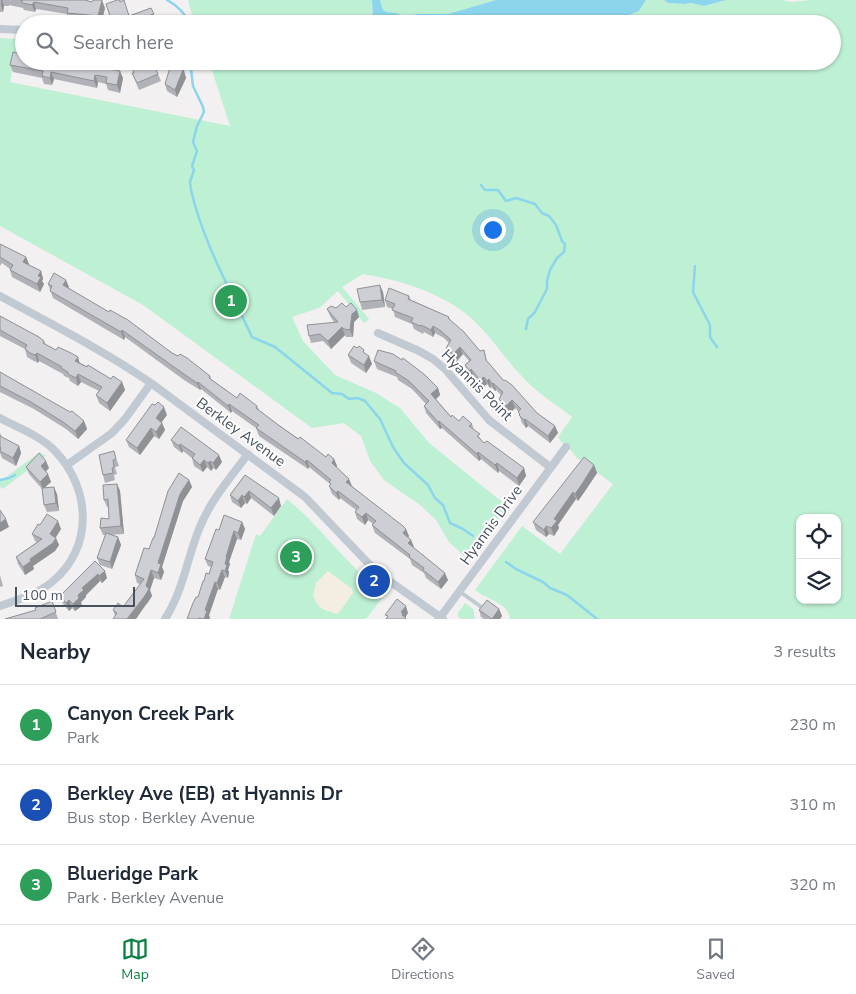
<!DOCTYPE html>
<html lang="en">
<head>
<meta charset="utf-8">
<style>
  :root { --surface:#fff; --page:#f2f2f3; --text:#1f2937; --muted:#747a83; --line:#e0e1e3; --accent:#0b8043 }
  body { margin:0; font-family:"Nunito Sans",sans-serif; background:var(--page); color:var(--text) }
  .controls { position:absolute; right:15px; bottom:15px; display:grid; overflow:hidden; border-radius:10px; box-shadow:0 1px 4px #0004 }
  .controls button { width:45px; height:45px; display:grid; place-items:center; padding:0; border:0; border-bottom:1px solid var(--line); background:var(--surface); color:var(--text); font:25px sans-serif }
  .scale { position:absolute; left:15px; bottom:12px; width:120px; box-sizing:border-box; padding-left:5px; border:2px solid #48525e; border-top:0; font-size:14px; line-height:18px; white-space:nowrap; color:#48525e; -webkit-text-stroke:4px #fff; paint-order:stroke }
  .you { position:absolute; left:492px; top:229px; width:18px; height:18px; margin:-12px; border:4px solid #fff; border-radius:50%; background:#1a73e8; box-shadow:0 0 0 8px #1a73e833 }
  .badge { display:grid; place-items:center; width:32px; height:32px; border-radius:50%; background:var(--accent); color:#fff; font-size:16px; font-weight:700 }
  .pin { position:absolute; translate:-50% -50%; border:2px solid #fff; box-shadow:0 1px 5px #0006 }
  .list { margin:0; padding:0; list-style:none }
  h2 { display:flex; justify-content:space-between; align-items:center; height:65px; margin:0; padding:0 20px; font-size:21px }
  h2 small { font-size:16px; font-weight:400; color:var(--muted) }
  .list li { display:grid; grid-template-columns:32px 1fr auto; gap:15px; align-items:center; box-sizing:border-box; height:80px; padding:0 20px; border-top:1px solid var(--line) }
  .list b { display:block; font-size:19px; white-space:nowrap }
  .list p { margin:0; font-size:16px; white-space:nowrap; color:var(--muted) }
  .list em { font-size:16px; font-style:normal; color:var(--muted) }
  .icon { flex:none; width:28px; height:28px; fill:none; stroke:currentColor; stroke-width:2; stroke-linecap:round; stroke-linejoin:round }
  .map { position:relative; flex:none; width:856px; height:619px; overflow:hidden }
  .search { position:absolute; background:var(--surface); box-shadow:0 1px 4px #0004; left:15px; right:15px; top:15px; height:55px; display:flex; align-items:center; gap:12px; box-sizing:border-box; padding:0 18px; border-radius:28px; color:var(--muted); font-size:19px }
  .sheet { height:305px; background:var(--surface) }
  nav { display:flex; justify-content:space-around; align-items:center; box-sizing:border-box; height:70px; border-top:1px solid var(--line); background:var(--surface); font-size:14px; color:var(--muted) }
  nav a { display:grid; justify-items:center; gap:2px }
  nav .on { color:var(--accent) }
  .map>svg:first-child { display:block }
</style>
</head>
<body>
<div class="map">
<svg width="856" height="619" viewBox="0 0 856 619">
  <rect width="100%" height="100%" fill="#f2f0f0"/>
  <path fill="#bef0d4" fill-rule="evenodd" d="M188,0H372L373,17L377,24H180L192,15Z
    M380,0H496L448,14H418L404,16L396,13L387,12L383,10Z
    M646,0H664L668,3L685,4L691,3L704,6L726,0H782L792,2L811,0H856V619H510C509,603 486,599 475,590L520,529L522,526L560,554L613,484L575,456C571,448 562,445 558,437L572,417C554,403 534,391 519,373C501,354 487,330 465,313C436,291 399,280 363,274L342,287L369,319L364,323L338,291L319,308L292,317L303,341L335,375L376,393L400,408L429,443L507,506L467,559L449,542L436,520L420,505L384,480L370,461L361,436L344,423L312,428L143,305L0,226V38L18,39L10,82L230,126L209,61H832V24H490L503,23L521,19L563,20L585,16L616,20L639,11ZM800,518H837V600H800Z
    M40,452L46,456L3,489L0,487V479L2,480Z
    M287,499C323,528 347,568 386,593L366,619H229L256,534L260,536Z
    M465,603L473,609L475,619H461L458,616V613Z"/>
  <path fill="#f3eee1" d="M328,571L352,589L353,593L338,614C325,611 318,609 313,596L316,583Z"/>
  <path fill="#8bd5ed" d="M372,0H380L383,10L387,12L396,13L404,16L418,14H448L496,0H646L639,11L616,20L585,16L563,20L521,19L503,23L377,24L373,17Z
    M664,0H726L704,6L691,3L685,4L668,3Z"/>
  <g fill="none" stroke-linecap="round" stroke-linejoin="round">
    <path stroke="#8bd5ed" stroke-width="2.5" d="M167,0C178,6 184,13 191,24
      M190,61L193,86L203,107L204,112L197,126L193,142L197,151L192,166L194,170L190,182L191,190C203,242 230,289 252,337L275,347L332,393L342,394L349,399L358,398L365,401L380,419L393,447L404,463L428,485L435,498L443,505L450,523L463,529L473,536
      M481,185L485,190H498L506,201L516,198L535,204L542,213L549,216L556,225L562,241L565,244L564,252L557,258L550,270L547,281V289L535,312L528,319L526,329
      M695,266L693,292L710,325V337L717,347
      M0,480L9,478L15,475
      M506,562L516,569L543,582L550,588L567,595L597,619"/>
    <path stroke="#c1cad2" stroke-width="4" d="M459,591L484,609"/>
    <path stroke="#c1cad2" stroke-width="8" d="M0,29L24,30
      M0,296C51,324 103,350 151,383L305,497L368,563L388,580L443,619
      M378,333L419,351L433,359L445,369L489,420L550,467
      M0,418C18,428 41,436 55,451C91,488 94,548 52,582C37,594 18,600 0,606
      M67,465L112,433L125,419L151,383
      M165,619C183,591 187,559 199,529C210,501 230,478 248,454
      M439,619L566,447"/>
  </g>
  <path fill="#b0b2b7" d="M0,0H85L105,8L101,24L69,20L67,14L36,9L35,12L24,10L23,8L9,5V6H4L3,12H0Z
    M106,4L129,16L151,8L156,21L151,24H116L112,23Z
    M24,61L75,62L76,65L88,67L97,63L98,66L123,78L120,93L108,90L106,84L98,82L97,88L54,79L52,85L44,84L42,78L13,72L10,65Z
    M187,65L184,71L186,78L177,97L167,91L165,84Z
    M132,73L158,74L161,81L139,90Z
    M0,244L26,257L29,265L41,271L43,279L42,281L44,284L40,292L12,277L10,270V269L2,263L0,266Z
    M48,284L69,287L68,288L210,376L211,379L237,398L257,406L259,410L277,424L326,457L334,459L337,466L336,467L352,486L409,536L408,537L411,540L414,548L448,580L441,589L426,578L424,573L412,565L410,559L375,533L372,525L373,524L368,520L365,525L357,519L355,512L356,510L340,498L339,500L332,494L329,486L330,485V484L320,476L309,467L308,469L259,436L256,428L232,411L231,413L201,389L200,390L184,380L125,337L124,340L53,298Z
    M383,292L385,307L362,310L360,302Z
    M409,296L411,300L449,317L450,320L480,351L484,350L487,361L504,381L537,413L555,426L558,433L550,443L528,426L526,428L522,423L518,411L515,408L509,414L501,407L499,399L501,395L496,390L495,391L491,387L490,388L487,384L482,388L474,377L472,378L467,373L465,365L469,361L463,354L456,362L449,355L446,348L449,343L444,338L435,333L433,337L424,332L423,334L414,329L412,324L395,317L393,309L387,307L385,300Z
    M346,307L359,317L354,322L353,337H346L345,335L331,349L323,341L311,343L309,336L334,322L330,316L327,309Z
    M0,316L44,341L46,345L111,379L122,382L125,390L110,411L99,403L96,395L99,391L81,382L78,386L70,381L69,378L64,376L63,374L39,361L38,363L32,360L27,357L25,349L0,336Z
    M366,354L372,364L366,373L351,363L348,355Z
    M374,361L438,388L440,395L436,399L451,417L459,421L472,424L474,430L484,443L524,468L526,476L519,486L499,471L498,473L481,459L479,461L442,428L440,429L426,413L424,406L426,404L412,389L398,380L397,377L377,369Z
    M0,372L84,421L87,429L78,439L66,429L34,409L0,392Z
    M167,415L161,422L162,423L165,430L159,439L154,436L140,455L129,447L126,440Z
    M0,433L2,437L19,446L21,453L16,466L2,458L0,453Z
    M171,440L222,462L216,470L213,468L211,471L207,467L203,472L194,466L192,458L183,451L182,453L174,447Z
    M99,455L116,458L119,466L115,467L117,474L114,475L115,480L105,483L103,475Z
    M594,465L597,473L585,491L578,501L576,499L558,525L559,528L554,536L549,534L546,537L536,530L533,522Z
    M26,467L49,468L45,472L51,482L44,488L57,494L59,511L47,512L44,505L42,489L29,474Z
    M245,475L281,506L274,516L251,498L247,504L245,503L241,508L232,502L230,495Z
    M189,480L192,487L183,501L162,567L164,572L161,580L154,578L150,590L152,596L147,604L115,616L113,610L123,607L140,584L137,583L135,575L149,549L154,538Z
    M117,484L120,491L124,534L110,535L118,537L121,545L112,569L100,565L97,558L106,535H103L100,528L109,519V507H107L104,500Z
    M242,522L245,529L241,540L237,539L229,562L230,564L228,570L229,572L228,578L225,577L220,590L218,589L209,615L210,619H187L198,597L204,581L209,574L211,567L208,566L205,559L219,530Z
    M40,525L61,529L55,537L59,545L55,551L33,566L34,569L25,575L18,564L16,557L37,542L35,541L32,534Z
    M95,561L107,578L102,583L100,581L86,595V597L81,602L82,606L75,611L72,608L69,611L63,604L60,596Z
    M0,575L3,586L0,587Z
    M52,601L58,619H5L36,610Z
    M499,609L502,616L500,619H484L481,617L479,610Z"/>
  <path fill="#909195" d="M1,0H2L4,6L3,12L1,5Z
    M102,0L105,8L101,24L98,16Z
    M34,2L36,9L35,12L32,5Z
    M182,61H185L187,65L184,71L186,78L177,97L175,90L179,68Z
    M120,71L123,78L120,93L117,85Z
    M51,72L54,79L52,85L50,78Z
    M95,75L98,82L97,88L94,81Z
    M26,257L29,264L26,269L23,262Z
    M41,271L43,279L42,281L44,284L40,292L37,284L38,276Z
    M66,280L69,287L66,293L63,285Z
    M380,285L383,292L385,307L382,300Z
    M357,310L359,317L354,322L353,337L350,330L352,314Z
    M433,326L435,333L433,337L431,330Z
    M342,327L345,335L331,349L328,341Z
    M122,330L125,337L124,340L121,332Z
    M460,347L463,354L456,362L453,354Z
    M37,353L39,361L38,363L35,355Z
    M369,356L372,364L366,373L364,365Z
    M78,357L80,364L75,361Z
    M471,369L474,377L472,378L470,371Z
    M78,374L81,382L78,386L76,378Z
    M484,377L487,384L482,388L480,380Z
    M489,379L491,387L490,388L487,381Z
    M122,382L125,390L110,411L107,403Z
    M198,382L201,389L200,390L197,383Z
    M493,383L496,390L495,391L492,384Z
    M438,388L440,395L434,401L431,394Z
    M512,400L515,408L509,414L506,406Z
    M229,404L232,411L231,413L228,406Z
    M164,407L167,415L159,426L156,418Z
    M525,419L528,426L526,428L524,420Z
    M84,421L87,429L78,439L75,431Z
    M439,421L442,428L440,429L438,422Z
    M162,423L165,430L159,439L156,432Z
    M555,426L558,433L550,443L548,436Z
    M151,428L154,436L140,455L137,448Z
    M180,444L183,451L182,453L179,446Z
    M19,446L21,453L16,466L13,458Z
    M478,452L481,459L479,461L477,454Z
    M219,455L222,462L216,470L213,463Z
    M334,459L337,466L334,470L332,463Z
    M204,460L207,467L203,472L200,465Z
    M307,460L309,467L308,469L305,462Z
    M46,461L49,468L43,474L41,466Z
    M210,461L213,468L211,471L208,463Z
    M497,463L499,471L498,473L495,465Z
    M594,465L597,473L585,491L578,501L575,494Z
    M524,468L526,476L519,486L517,478Z
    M48,474L51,482L43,489L40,482Z
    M349,479L352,486L346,482Z
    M189,480L192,487L183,501L162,567L164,572L161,580L158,573V563L180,494Z
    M117,484L120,491L124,534L121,526Z
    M54,487L57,494L59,511L56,503Z
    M249,491L251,498L247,504L244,497Z
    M338,491L340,498L339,500L336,493Z
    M573,492L576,499L558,525L559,528L554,536L551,528L554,519Z
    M242,495L245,503L241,508L238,501Z
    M279,498L281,506L274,516L271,508Z
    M366,513L368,520L365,525L362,517Z
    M6,519L9,527L0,532V523Z
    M58,521L61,529L53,542L50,534Z
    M242,522L245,529L241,540L238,533Z
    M546,526L549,534L546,537L544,530Z
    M406,529L409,536L405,541L403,533Z
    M234,531L237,539L229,562L230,564L228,570L229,572L228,578L225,571L226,557Z
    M118,537L121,545L112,569L110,562Z
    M56,538L59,545L55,551L33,566L34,569L25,575L23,567L30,559Z
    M411,540L414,547L411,551L408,543Z
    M151,570L154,578L150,590L152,596L136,619H127L146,586Z
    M222,570L225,577L220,590L217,583Z
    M105,571L107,578L102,583L99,576Z
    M445,573L448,580L441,589L438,582Z
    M98,574L100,581L86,595V597L81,602L82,606L75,611L73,604L82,588Z
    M215,582L218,589L209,615L210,619H204L205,610Z
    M69,600L72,608L69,611L66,603Z
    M406,606L408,613L405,618L406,619H403L401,612Z
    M499,609L502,616L500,619H492Z"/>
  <path fill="#cdcfd5" stroke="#909195" d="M20,0H85L92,2L93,0H102L98,16L67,13L68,8L34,2L32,5L22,3V0Z
    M117,0H120V2L124,0L129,16L151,8L154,14L148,16L150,24H137L136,21L110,16L106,4Z
    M13,52L24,54V61H71L75,62L74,65L88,67L89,61L97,63V66L120,71L117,85L106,83L107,77L95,75L94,81L51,72L50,78L42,76L43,71L10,65Z
    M149,61H152L158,74L137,83L132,73H134L132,68Z
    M172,61H182L179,68L183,70L175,90L165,84Z
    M0,244L26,257L23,262L41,271L38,276L41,277L37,284L10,270L13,265L0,257Z
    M54,273L66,280L63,285L109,312L110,310L128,320L172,353L178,356L180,354L187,358L210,376L209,378L237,398L240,393L257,406L256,408L277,424L298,439L300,437L326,457L328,454L334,459L332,463L349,479L346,482L403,526L406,529L403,533L411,540L408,543L445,573L438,582L423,570L424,568L409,557L410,555L372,525L376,521L366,513L362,517L355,512L359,507L338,491L336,493L329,486L331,484L329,482L331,480L307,460L305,462L256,428L259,425L229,404L228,406L198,382L197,383L181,372L122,330L121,332L50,291L52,286L48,284Z
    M380,285L382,300L360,302L357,289Z
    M389,288L409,296L408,299L449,317L448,318L464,332L480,351L484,350L486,360L504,381L505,380L512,385L537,413L555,426L548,436L525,419L524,420L519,415L520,414L518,412L521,409L512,400L506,406L499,399L503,392L493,383L492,384L489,379L487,381L484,377L480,380L471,369L470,371L465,365L471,360L460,347L453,354L446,348L451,340L441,331L433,326L431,330L421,325L420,326L411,322L413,318L392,310L395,304L385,300Z
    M342,303L346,307L351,303L357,310L352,314L350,330L344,329L342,327L328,341L320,334L309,336L307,325L338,322L327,309L331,306L336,308Z
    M0,316L39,337L44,341L43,343L56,350L58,347L71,353L78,357L75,361L87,367L88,365L111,379L113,376L122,382L107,403L96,395L102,387L78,374L76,378L68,374V372L61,368L62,367L37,353L35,355L30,353L25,349L27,345L0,330Z
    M354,346L357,348L359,346L364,350L363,352L369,356L364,365L348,355Z
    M378,350L393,354L402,360L403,358L425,375L438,388L431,394L451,417L452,415L459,421L463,416L472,424L469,426L480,434L477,436L484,443L487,441L524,468L517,478L497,463L495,465L478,452L477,454L439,421L438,422L424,406L429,401L409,381L395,372L396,371L374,361Z
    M0,372L70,412L72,411L84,421L75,431L63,422L31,402L0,386Z
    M158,402L164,407L156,418L162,423L156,432L151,428L137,448L126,440L152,404L155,405Z
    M181,427L219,455L213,463L210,461L208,463L204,460L200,465L192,458L195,454L180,444L179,446L171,440Z
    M0,436L19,446L13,458L0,451L1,448L0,447Z
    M114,451L116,459L113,460L114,467L112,468L113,473L103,475L99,455Z
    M39,453L46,461L41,466L48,474L40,482L26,467Z
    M584,457L594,465L582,484L575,494L573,492L554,519L557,521L551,528L546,526L544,530L533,522Z
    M179,473L189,480L180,494L158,563L161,564L158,573L151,570L146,586L149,589L144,597L127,619H113L117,613L113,610L118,603L123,607L144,579L135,575L144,548L149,549L153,538H154L168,491Z
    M245,475L279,498L271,508L249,491L244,497L242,495L238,501L230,495Z
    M117,484L121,526L100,528L101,518L109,519L108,499L104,500L103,485Z
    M54,487L56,503L44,505L42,488Z
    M0,510L6,519L0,523Z
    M47,514L58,521L50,534L56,538L53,543L30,559L31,561L23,567L16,557L42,539L32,534L38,524L40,525Z
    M224,515L242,522L238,533L234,531L226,557H227L225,564L227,565L225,571L222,570L217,583L215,582L205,610L207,611L204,619L199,618L198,619H187L193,603L196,597H198L203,581H204L206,573L209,574L213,562L205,559L216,529L219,530Z
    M106,533L118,537L110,562L97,558Z
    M95,561L105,571L99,576L98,574L82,588L84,590L78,595L79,598L73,604L69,600L66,603L60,596Z
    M397,599L406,606L401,612L403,613L402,615L406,618L405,619H386L388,616L385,615Z
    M487,600L499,609L492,619L479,610Z
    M52,601L56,612L40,619H5L36,610L35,608Z"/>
  <g text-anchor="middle" stroke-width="4" stroke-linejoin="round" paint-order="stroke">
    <g font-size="15" fill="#48525e" stroke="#fff">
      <text transform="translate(477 385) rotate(45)" y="5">Hyannis Point</text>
      <text transform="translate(241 432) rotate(36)" y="5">Berkley Avenue</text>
      <text transform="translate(491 525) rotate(-54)" y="5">Hyannis Drive</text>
    </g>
  </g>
</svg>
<div class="controls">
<button><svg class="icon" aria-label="locate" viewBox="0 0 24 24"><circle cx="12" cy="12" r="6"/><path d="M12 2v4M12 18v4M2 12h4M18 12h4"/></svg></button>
<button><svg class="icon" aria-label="layers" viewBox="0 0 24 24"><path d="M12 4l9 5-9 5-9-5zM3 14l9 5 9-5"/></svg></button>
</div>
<div class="scale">100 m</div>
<div class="you"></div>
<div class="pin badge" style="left:231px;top:301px;background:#2e9e5b">1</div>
<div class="pin badge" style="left:374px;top:581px;background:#1a4fb4">2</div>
<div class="pin badge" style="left:296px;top:557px;background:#2e9e5b">3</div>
<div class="search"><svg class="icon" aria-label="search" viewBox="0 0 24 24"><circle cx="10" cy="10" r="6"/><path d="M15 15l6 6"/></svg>Search here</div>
</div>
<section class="sheet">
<h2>Nearby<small>3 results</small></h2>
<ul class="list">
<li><span class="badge" style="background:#2e9e5b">1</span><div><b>Canyon Creek Park</b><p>Park</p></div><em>230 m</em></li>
<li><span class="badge" style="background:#1a4fb4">2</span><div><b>Berkley Ave (EB) at Hyannis Dr</b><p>Bus stop · Berkley Avenue</p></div><em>310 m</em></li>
<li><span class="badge" style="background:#2e9e5b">3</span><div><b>Blueridge Park</b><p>Park · Berkley Avenue</p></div><em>320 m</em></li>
</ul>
</section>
<nav>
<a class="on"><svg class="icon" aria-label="map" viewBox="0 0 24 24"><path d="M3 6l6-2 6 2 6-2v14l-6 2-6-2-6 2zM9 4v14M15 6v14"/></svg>Map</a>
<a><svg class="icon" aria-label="directions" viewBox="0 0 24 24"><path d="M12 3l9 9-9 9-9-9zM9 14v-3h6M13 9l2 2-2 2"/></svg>Directions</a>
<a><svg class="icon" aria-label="saved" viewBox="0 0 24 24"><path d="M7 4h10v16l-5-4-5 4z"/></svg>Saved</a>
</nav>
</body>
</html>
